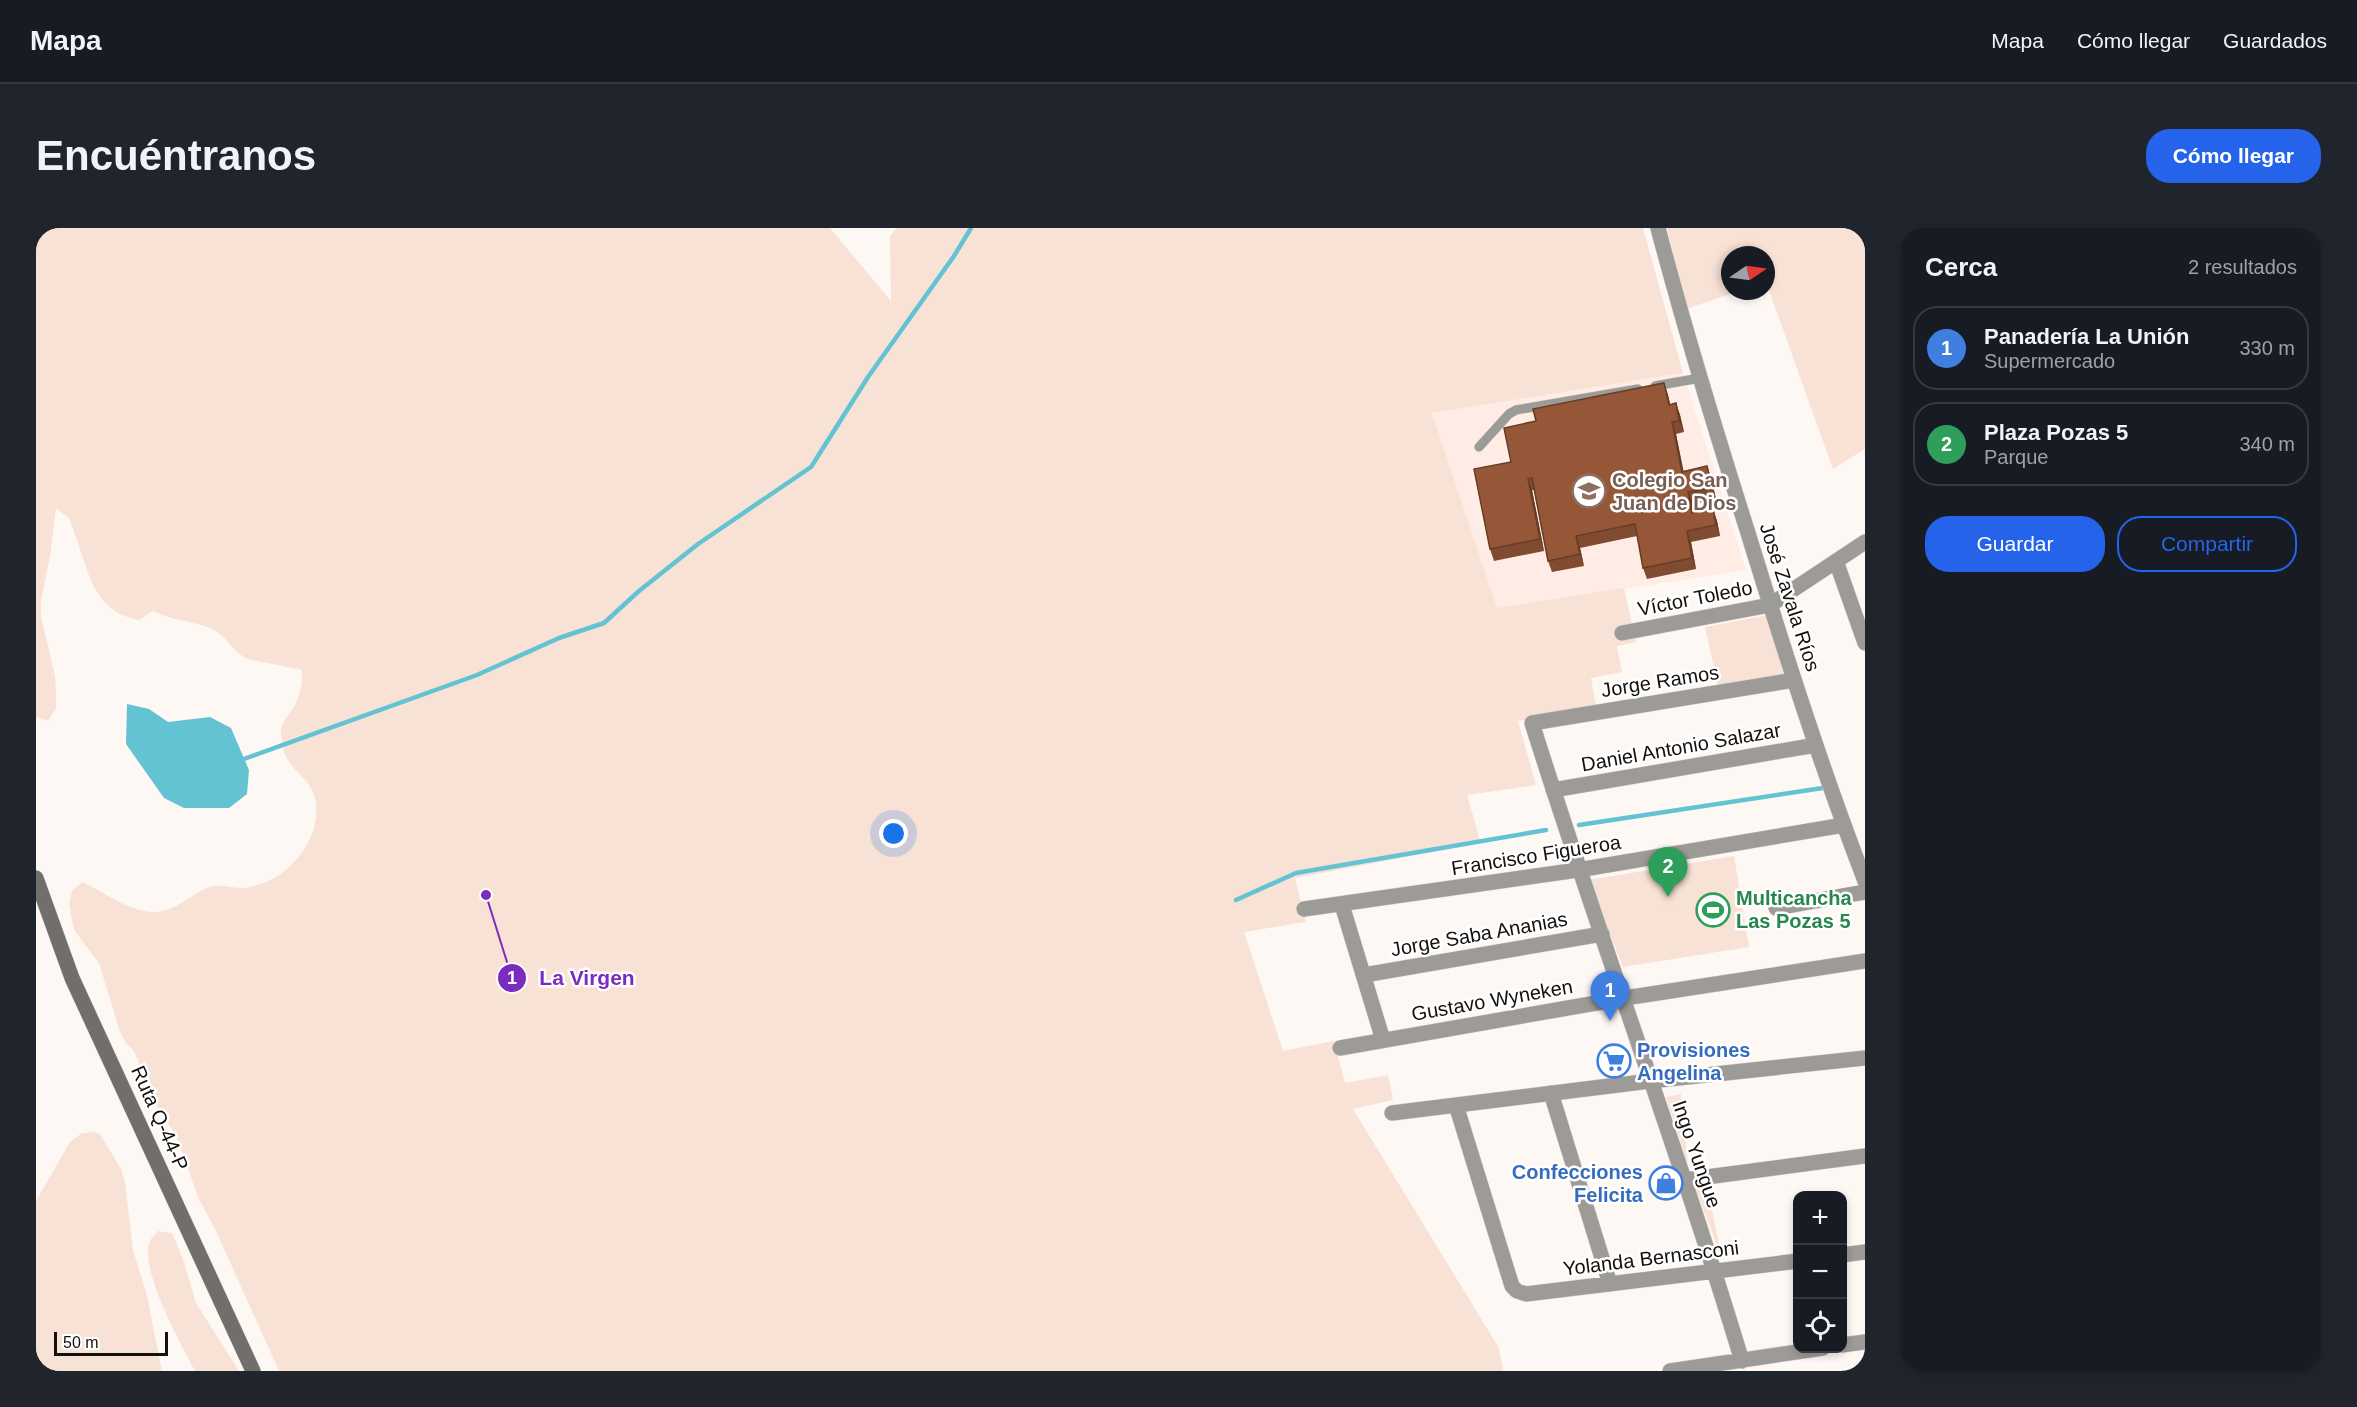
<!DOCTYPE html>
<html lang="es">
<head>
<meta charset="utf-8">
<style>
  :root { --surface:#171b24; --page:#20242c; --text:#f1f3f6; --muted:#9ea1a6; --line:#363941; --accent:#2563eb }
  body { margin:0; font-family:Helvetica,sans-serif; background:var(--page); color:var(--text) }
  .controls { position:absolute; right:18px; bottom:18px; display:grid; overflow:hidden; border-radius:12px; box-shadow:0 3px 9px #0003 }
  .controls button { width:54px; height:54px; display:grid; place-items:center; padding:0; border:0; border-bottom:2px solid var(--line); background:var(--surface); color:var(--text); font:30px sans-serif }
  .compass { position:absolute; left:1685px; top:18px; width:54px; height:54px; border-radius:50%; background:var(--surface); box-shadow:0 3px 9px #0003; rotate:77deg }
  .scale { position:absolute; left:18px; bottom:15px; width:114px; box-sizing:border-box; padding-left:6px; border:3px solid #13100e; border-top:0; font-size:16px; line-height:21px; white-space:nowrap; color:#13100e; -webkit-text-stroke:4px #fff; paint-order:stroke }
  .you { position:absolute; left:858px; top:606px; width:21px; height:21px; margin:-15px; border:4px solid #fff; border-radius:50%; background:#1a73e8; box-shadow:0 0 0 9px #1a73e833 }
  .badge { display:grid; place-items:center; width:39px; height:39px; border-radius:50%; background:var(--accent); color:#fff; font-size:20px; font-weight:700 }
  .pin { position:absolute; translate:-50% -50px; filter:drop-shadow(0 2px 3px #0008) }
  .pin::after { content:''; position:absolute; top:32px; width:21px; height:18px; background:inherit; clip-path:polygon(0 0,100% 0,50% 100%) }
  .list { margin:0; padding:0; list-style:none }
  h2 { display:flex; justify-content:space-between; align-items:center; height:78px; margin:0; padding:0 24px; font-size:26px }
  h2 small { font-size:20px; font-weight:400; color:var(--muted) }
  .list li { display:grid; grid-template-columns:39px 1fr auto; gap:18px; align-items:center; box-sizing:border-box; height:84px; margin:0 12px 12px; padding:0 12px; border:2px solid var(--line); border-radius:24px }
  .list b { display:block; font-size:22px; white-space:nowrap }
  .list p { margin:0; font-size:20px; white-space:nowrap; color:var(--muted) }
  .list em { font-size:20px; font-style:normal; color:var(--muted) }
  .actions { display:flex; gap:12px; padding:18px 24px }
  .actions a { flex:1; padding:14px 0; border:2px solid var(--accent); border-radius:24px; text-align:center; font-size:21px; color:var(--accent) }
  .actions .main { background:var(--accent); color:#fff }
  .icon { flex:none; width:33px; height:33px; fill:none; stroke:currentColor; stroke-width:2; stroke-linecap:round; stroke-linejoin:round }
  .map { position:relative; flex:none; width:1829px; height:1143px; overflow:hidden; border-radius:24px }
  header { display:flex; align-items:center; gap:36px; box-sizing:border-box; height:84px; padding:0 30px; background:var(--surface); border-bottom:2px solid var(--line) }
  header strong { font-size:28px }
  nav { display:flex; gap:33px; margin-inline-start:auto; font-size:21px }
  .intro { display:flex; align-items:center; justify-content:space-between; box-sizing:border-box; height:144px; padding:0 36px }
  h1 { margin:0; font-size:42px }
  .button { padding:15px 27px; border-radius:24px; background:var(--accent); color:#fff; font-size:21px; font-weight:700 }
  main { display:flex; gap:36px; padding:0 36px }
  aside { flex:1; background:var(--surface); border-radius:24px; box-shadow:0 3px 9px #0003 }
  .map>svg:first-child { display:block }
</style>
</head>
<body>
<header>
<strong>Mapa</strong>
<nav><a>Mapa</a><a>Cómo llegar</a><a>Guardados</a></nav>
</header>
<div class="intro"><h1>Encuéntranos</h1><a class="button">Cómo llegar</a></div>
<main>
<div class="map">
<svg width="1829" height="1143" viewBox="0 0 1829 1143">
  <rect width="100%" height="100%" fill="#fef8f5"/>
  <path fill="#ffece4" d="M1647,145L1710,342L1461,381L1396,185Z"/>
  <path fill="#f8e1d5" d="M0,0H794L855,73L854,8L861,0H1607L1647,145L1396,185L1461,380L1588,360L1600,414L1581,418L1586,444L1555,450L1560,478L1482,493L1500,557L1431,567L1445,615L1259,650L1270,694L1208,704L1247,823L1298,813L1309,855L1352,847L1357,872L1317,881L1463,1120L1467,1143H243L180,1003L163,971L140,908L118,873L98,823L89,814L83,801L63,735L38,702L33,676L36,663L46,654C67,663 93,684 117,684C140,684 154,666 174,659C185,655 195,661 206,660C246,658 284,617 280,577C279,555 262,548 252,532C247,525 246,514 245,505C244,495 254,486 259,477C264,466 267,455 266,442L212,431C197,425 191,408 176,401C157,392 136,393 117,383L103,392C56,383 53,343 39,307C37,301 35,294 32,289C28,286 24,283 20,281L14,328L5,373V389L19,448L20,463V480L12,493L0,489Z
    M1631,0H1829V221L1797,241L1730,54V27H1694V63H1703L1650,81Z
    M1732,387L1751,447L1682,458L1669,399Z
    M1698,628L1713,719L1587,739L1552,652Z
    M1645,866L1652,936L1630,869Z
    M59,904L64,906L85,941L89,954L97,1022L111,1068L126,1143H0V973L34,914L46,905Z
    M1671,957L1686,1031L1659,959Z
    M122,1003L136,1005L147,1031L160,1075L203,1143H159C146,1118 102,1040 114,1013C115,1010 120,1006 122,1003Z"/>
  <path fill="#63c3d3" d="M91,476L113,481L132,494L174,489L195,500L213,542L211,566L193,580H148L128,570L90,516Z"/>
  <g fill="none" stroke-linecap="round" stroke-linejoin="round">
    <path stroke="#63c3d3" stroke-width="4.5" d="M208,531L441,447L523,410L568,395L603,363L662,316L775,239L832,149L918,28L935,0
      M1543,597L1787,560
      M1200,672L1260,645L1510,602"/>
    <defs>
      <path id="lane" d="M1619,158L1664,150
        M1443,219L1473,186L1480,182L1602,161"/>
      <path id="street" d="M1622,0C1649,103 1680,204 1712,305C1748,422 1785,539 1829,653
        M1800,333L1829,415
        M1586,405L1734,377L1829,314
        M1517,562L1780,517
        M1306,677L1347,812
        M1740,680L1829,664
        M1268,681L1542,642L1808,597
        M1328,747L1566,706
        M1304,820L1589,770L1829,733
        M1515,865L1574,1056
        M1420,877L1476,1058L1481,1063L1490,1066L1762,1033
        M1356,885L1614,853L1829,830
        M1648,952L1829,928
        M1806,1027L1829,1024
        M1806,1117L1829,1114
        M1706,1133C1641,918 1563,709 1496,495L1758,452
        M1634,1143L1787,1120"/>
      <path id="secondary" d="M0,650L36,750L217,1143"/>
    </defs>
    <use href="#lane" stroke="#d8d3d0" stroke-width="10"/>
    <use href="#street" stroke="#d8d3d0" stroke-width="16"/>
    <use href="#secondary" stroke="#d8d3d0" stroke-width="16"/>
    <use href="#lane" stroke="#9d9b97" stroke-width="9"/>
    <use href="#street" stroke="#9d9b97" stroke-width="15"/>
    <use href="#secondary" stroke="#716f69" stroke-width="15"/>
  </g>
  <path fill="#804b30" d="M1628,155L1632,167L1634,177L1640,175L1644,187L1648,204L1640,206L1647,243L1671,238L1675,250L1680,271L1657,276L1658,285L1677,281L1681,293L1684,308L1655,314L1660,341L1611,351L1607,340L1601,308L1544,320L1548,338L1516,344L1512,333L1498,262H1496L1508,323L1458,333L1454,321L1475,234L1500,193Z"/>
  <path fill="#683d27" d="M1628,155L1632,167L1637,188L1633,177Z
    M1640,175L1644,187L1648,204L1643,193Z
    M1636,194L1640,206L1650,255L1646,244Z
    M1671,238L1675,250L1680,271L1676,260Z
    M1492,251L1496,262L1508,323L1504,311Z
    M1652,264L1657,276L1661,297L1656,285Z
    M1677,281L1681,293L1684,308L1680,297Z
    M1651,303L1655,314L1660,341L1656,330Z
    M1540,308L1544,320L1548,338L1544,326Z"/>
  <path fill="#955738" stroke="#683d27" stroke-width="1.5" d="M1628,155L1633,177L1640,175L1643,193L1636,194L1646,244L1671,238L1676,260L1652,264L1656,285L1677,281L1680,297L1651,303L1656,330L1607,340L1599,296L1540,308L1544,326L1512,333L1496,250L1492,251L1504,311L1454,321L1438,241L1475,234L1468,200L1500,193L1497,181Z"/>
  <defs>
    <symbol id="school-ring" viewBox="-11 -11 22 22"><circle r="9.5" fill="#fff" stroke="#8d6e63" stroke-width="1.5"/><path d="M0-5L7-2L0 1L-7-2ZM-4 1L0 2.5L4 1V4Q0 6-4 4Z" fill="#8d6e63"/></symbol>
    <symbol id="stadium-ring" viewBox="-11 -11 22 22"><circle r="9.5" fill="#fff" stroke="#2e9e5b" stroke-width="1.5"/><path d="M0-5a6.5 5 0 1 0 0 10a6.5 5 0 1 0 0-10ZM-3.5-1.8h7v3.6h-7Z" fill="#2e9e5b"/></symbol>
    <symbol id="supermarket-ring" viewBox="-11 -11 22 22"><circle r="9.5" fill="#fff" stroke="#3f7fe0" stroke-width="1.5"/><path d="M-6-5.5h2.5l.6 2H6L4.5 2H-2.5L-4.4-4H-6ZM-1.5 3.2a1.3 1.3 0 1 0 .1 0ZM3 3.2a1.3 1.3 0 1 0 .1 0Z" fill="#3f7fe0"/></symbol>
    <symbol id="shop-ring" viewBox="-11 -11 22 22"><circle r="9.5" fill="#fff" stroke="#3f7fe0" stroke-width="1.5"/><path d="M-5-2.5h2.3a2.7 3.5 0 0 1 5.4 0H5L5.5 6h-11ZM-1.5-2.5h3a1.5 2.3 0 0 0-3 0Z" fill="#3f7fe0"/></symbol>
  </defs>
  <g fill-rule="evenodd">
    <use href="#school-ring" x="1534" y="244" width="38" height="38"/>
    <use href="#stadium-ring" x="1658" y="663" width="38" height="38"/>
    <use href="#supermarket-ring" x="1559" y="814" width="38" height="38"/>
    <use href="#shop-ring" x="1611" y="936" width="38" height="38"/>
  </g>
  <g text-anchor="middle" stroke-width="5" stroke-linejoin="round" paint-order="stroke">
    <g font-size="20" font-weight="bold" fill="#785e54" stroke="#fff" text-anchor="start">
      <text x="1576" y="259">Colegio San<tspan x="1576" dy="23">Juan de Dios</tspan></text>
    </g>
    <g font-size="20" fill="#13100e" stroke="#fff">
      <text transform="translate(1754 369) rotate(72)" y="7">José Zavala Ríos</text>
      <text transform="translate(1659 370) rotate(-11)" y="7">Víctor Toledo</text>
      <text transform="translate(1624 453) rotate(-9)" y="7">Jorge Ramos</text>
      <text transform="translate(1645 519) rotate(-10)" y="7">Daniel Antonio Salazar</text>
      <text transform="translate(1500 627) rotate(-9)" y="7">Francisco Figueroa</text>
      <text transform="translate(1443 706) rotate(-10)" y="7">Jorge Saba Ananias</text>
      <text transform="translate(1456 772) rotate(-10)" y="7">Gustavo Wyneken</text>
      <text transform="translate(124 890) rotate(66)" y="7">Ruta Q-44-P</text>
      <text transform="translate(1661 926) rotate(71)" y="7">Ingo Yungue</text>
      <text transform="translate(1615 1030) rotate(-7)" y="7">Yolanda Bernasconi</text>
    </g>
    <g font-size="20" font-weight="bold" fill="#27864d" stroke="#fff" text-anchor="start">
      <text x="1700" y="677">Multicancha<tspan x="1700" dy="23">Las Pozas 5</tspan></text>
    </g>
    <g font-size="20" font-weight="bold" fill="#366cbe" stroke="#fff" text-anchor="start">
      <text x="1601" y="829">Provisiones<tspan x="1601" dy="23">Angelina</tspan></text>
      <text x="1607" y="951" text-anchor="end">Confecciones<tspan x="1607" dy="23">Felicita</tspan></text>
    </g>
  </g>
  <path fill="none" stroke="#7b2cbf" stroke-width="2" d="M450 667L476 750"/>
  <g fill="#7b2cbf" stroke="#fff" stroke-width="2">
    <circle cx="450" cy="667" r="6"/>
    <circle cx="476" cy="750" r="15"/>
  </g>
  <g font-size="18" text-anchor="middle" font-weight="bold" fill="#fff">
    <text x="476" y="756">1</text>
  </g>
  <g font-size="21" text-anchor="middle" font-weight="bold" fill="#7b2cbf" stroke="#fff" stroke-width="5" stroke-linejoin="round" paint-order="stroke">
    <text x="551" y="757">La Virgen</text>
  </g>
</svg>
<div class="controls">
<button>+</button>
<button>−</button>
<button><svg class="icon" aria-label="locate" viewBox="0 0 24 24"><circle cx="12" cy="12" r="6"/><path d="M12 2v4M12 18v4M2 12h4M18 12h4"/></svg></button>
</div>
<svg class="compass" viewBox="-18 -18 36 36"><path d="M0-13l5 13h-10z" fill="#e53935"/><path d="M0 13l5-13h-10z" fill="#9ea1a6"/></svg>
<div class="scale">50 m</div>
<div class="you"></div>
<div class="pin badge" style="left:1574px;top:793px;background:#3f7fe0">1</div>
<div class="pin badge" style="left:1632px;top:669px;background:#2e9e5b">2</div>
</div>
<aside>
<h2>Cerca<small>2 resultados</small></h2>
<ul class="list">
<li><span class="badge" style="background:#3f7fe0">1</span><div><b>Panadería La Unión</b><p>Supermercado</p></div><em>330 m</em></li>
<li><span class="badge" style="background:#2e9e5b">2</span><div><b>Plaza Pozas 5</b><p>Parque</p></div><em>340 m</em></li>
</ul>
<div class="actions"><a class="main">Guardar</a><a>Compartir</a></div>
</aside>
</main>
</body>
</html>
